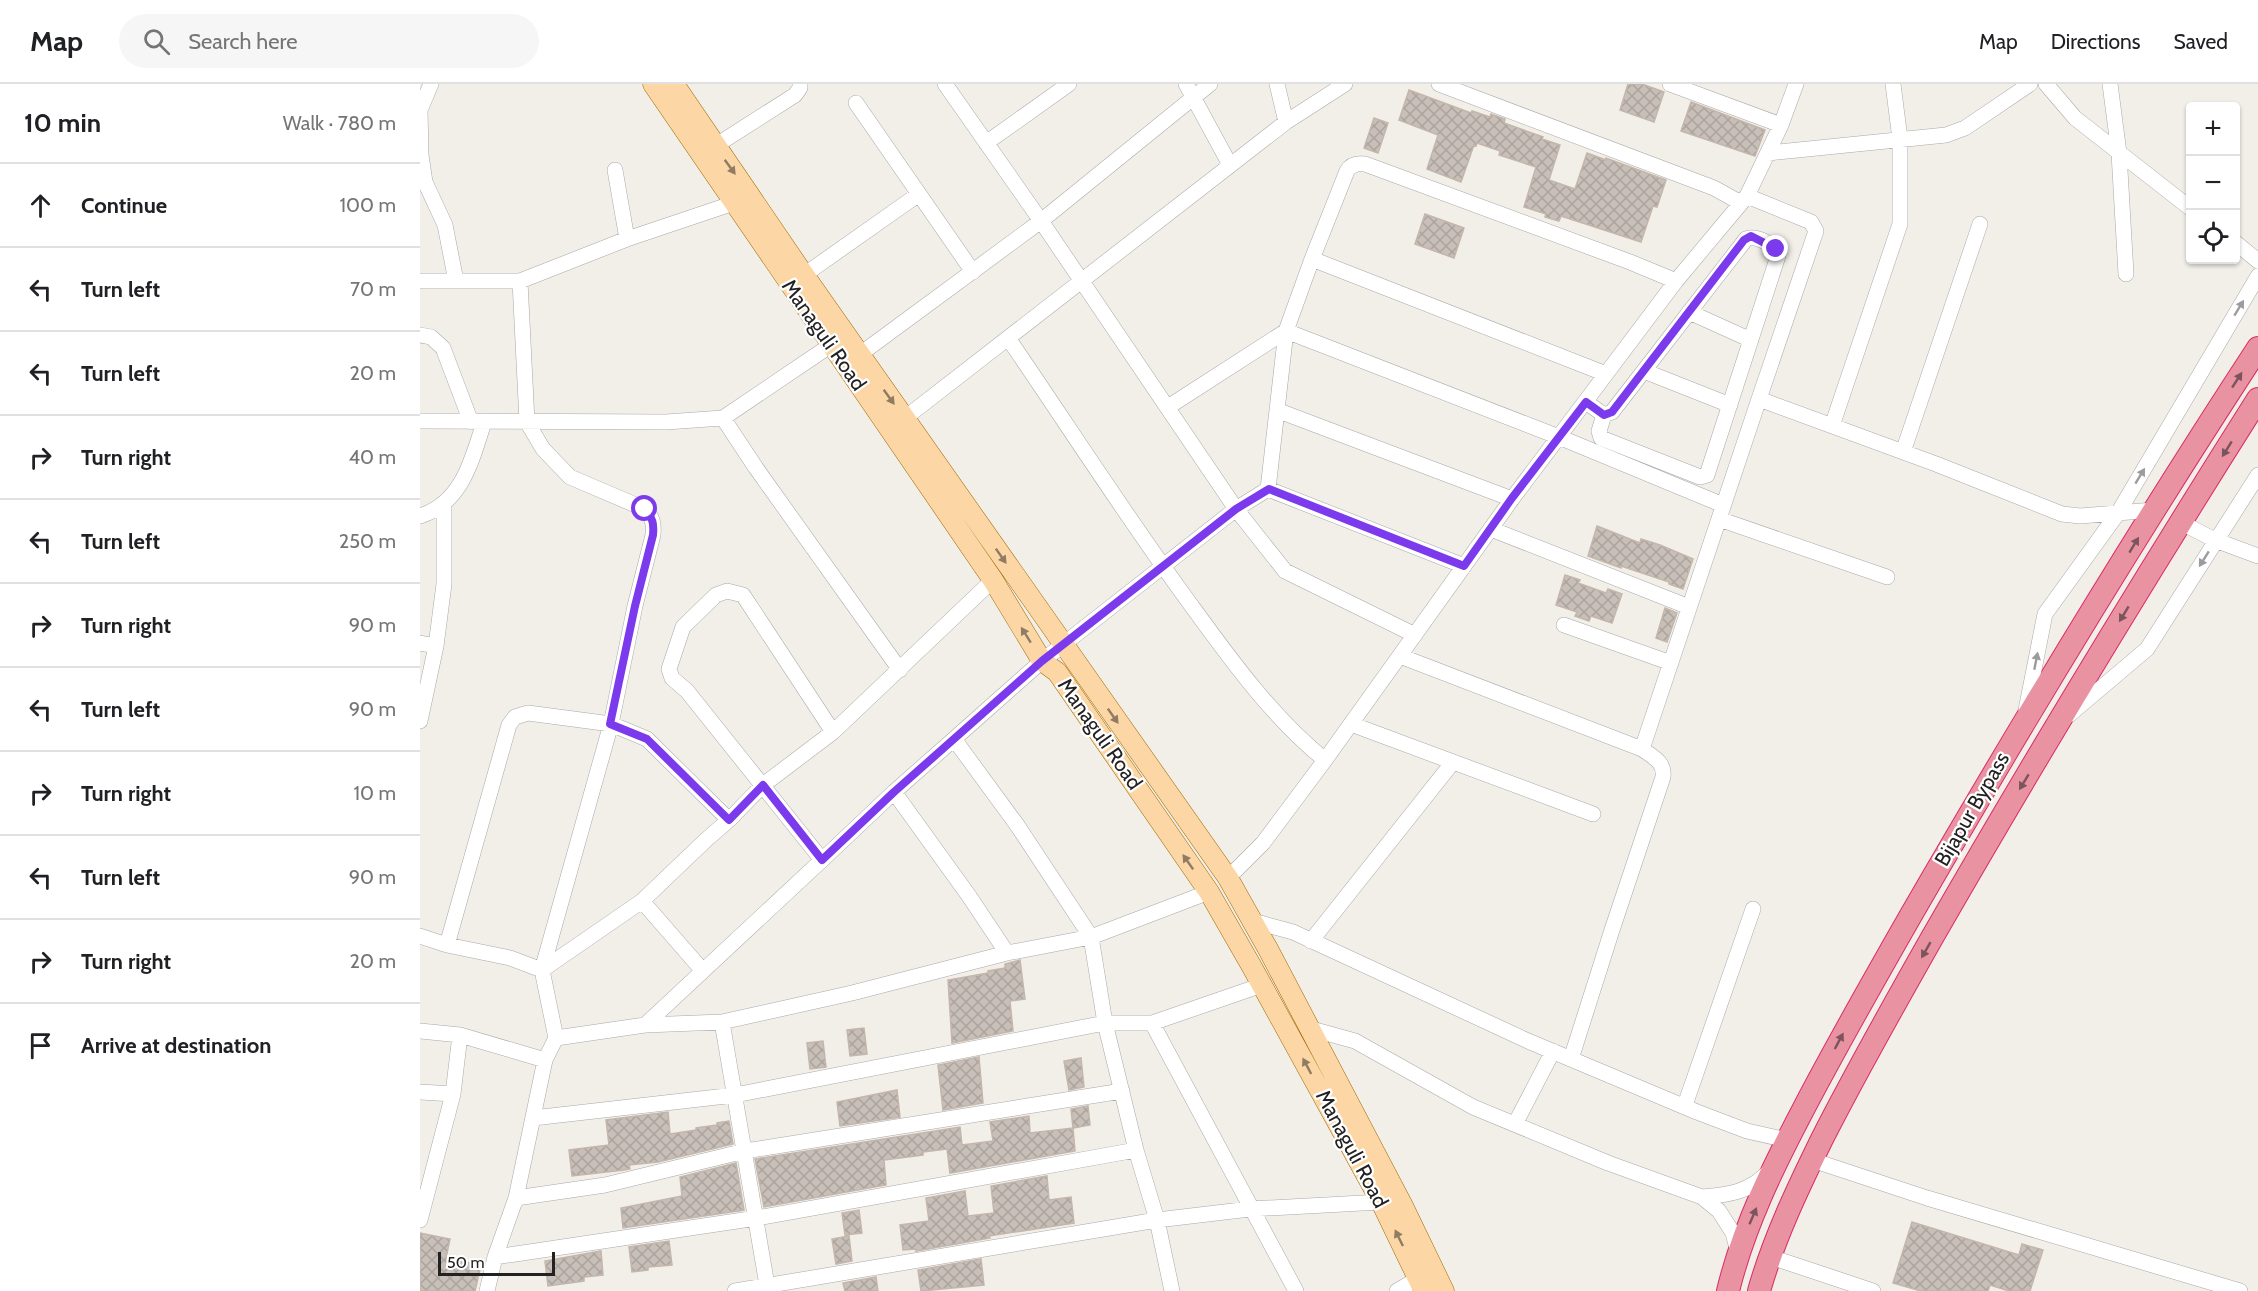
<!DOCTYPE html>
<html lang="en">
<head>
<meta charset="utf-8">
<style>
  :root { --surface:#fff; --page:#f6f6f6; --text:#202124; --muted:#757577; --line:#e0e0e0 }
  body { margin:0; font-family:Cabin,sans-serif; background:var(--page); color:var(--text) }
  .controls { position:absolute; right:18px; top:18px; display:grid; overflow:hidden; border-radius:6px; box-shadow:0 2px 4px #0004 }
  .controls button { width:54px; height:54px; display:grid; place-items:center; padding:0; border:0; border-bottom:2px solid var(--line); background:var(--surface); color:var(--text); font:30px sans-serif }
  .scale { position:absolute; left:18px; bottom:15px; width:117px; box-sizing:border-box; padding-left:6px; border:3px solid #222; border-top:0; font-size:16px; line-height:21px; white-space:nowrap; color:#222; -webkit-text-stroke:4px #fff; paint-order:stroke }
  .stop { position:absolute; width:18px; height:18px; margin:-14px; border:4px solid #7c3aed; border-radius:50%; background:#fff }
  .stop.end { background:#7c3aed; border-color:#fff; box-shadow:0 2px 6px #0008 }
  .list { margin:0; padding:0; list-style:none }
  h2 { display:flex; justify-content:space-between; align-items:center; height:78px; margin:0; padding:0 24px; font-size:26px }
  h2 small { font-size:20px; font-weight:400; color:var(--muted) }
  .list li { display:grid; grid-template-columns:39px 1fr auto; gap:18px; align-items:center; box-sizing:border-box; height:84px; padding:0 24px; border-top:2px solid var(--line) }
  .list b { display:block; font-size:22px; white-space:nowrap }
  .list em { font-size:20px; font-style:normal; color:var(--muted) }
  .icon { flex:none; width:33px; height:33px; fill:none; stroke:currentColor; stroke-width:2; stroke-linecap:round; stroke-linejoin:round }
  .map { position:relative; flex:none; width:1838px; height:1207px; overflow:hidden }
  header { display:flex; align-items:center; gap:36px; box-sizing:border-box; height:84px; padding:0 30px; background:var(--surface); border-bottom:2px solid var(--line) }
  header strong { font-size:28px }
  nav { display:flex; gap:33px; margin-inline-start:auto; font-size:21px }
  .search { width:420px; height:54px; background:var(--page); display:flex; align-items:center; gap:15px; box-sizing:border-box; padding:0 21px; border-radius:33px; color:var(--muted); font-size:22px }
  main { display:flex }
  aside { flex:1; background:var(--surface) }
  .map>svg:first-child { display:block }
</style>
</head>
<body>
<header>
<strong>Map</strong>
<div class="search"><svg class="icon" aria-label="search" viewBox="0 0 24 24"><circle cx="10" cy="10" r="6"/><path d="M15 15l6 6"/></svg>Search here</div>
<nav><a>Map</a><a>Directions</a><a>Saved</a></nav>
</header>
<main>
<aside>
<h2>10 min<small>Walk · 780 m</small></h2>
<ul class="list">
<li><svg class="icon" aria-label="ahead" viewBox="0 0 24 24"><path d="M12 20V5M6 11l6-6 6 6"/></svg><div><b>Continue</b></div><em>100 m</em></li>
<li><svg class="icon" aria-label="left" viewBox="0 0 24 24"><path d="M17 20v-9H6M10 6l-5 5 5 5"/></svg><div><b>Turn left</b></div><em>70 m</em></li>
<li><svg class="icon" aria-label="left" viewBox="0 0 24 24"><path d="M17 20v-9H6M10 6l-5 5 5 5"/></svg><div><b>Turn left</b></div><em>20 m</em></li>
<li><svg class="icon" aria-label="right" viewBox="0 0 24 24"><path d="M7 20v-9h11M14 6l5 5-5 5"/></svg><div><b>Turn right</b></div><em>40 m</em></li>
<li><svg class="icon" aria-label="left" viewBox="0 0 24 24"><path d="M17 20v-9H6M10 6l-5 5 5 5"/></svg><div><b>Turn left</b></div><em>250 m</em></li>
<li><svg class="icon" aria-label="right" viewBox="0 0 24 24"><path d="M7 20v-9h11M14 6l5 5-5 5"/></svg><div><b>Turn right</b></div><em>90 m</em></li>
<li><svg class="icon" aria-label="left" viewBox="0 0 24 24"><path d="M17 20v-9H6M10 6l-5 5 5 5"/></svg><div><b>Turn left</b></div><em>90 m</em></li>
<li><svg class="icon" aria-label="right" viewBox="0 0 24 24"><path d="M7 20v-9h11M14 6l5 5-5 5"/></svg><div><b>Turn right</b></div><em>10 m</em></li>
<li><svg class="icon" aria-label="left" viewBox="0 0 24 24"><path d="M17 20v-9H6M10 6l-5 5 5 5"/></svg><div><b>Turn left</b></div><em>90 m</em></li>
<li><svg class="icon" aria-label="right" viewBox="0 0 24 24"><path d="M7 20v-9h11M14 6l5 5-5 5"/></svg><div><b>Turn right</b></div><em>20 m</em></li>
<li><svg class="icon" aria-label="arrive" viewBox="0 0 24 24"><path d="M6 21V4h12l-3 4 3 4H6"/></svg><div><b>Arrive at destination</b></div></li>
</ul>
</aside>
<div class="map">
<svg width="1838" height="1207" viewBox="0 0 1838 1207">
  <defs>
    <pattern id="building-cross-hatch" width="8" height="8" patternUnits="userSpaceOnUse" patternTransform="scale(1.5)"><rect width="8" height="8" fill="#c7bfb8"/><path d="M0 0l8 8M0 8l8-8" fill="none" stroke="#aba49e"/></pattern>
  </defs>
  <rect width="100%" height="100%" fill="#f2efe9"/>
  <path fill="url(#building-cross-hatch)" stroke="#c4b6ab" stroke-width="1.5" d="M1208,0H1222L1244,8L1234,38L1200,26Z
    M989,6L1051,29L1052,27L1070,33L1071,30L1085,35L1084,39L1123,53L1122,55L1140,61L1129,96L1155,105L1167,69L1186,76V74L1246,96L1237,123L1233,122L1221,158L1141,132L1139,137L1125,133L1126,130L1104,123L1116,83L1079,71L1080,67L1057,59L1056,62L1054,61L1041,98L1007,85L1018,51L979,36Z
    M1271,18L1345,46L1335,72L1261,47Z
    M954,34L968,39L958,69L944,64Z
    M1005,130L1044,144L1034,174L995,160Z
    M1177,442L1220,459L1221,455L1240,461L1273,475L1263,505L1249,500V498L1201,482V484L1168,472Z
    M1145,491L1160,496L1158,499L1186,509L1188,505L1202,510L1192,539L1171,532L1169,537L1155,532L1157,528L1136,521Z
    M1245,524L1257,529L1247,558L1236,554Z
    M600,876L605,915L590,917L593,947L532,959L528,896L568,889V887L585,884V880Z
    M444,944L447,970L430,972L427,946Z
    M403,957L406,983L390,985L387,959Z
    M559,973L563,1019L523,1026L518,981Z
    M661,974L664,1003L649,1006L644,977Z
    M477,1006L480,1033L420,1042L417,1018Z
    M668,1022L670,1041L653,1044L651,1025Z
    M248,1028L250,1050L276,1046V1044L297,1041V1039L309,1037L313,1060L238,1078L209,1081L210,1085L204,1086L152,1092L149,1066L189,1061L186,1036Z
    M609,1032L610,1049L653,1044L655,1067L530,1089L527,1065L503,1068V1071L464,1076L466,1101L344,1123L335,1075L540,1043L542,1061L573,1057L570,1038Z
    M316,1079L324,1126L203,1144L201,1124L262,1112L260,1093Z
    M627,1092L629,1116L651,1113L654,1139L569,1152L570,1154L496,1167V1165L483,1166L480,1141L509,1137L506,1114L545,1107L548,1132L574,1129L571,1102Z
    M439,1126L442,1149L425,1151L422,1129Z
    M1492,1138L1599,1171L1602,1160L1623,1166L1610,1207H1589L1570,1201L1568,1207H1501L1473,1199Z
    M0,1149L30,1155L26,1174L61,1181L55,1207H0Z
    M429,1152L432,1177L416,1180L412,1155Z
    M249,1157L252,1181L228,1183V1186L212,1188L209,1163Z
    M181,1167L183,1191L164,1193V1197L128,1202L125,1177Z
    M561,1175L564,1201L501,1207L498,1186Z
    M456,1193L458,1207H425L423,1199Z"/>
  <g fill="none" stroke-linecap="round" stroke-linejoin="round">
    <defs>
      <path id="minor" d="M766,0L810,81
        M790,0L621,137L816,425L865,487L995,551
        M857,0L866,38L925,0
        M1019,0L1294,104L1321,119
        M1250,0L1361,41
        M1626,0L1655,34L1770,124
        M1690,0L1699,69L1706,190
        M436,19L553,188
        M566,59L649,0
        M295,62L375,11L380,4V0
        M1348,69L1526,51L1545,44L1610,0
        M195,86L207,155
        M1327,112L1391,138L1396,147L1339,315L1516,380L1642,430L1660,432L1734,426
        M1816,159L1838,177
        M892,175L927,87C931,80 938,79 945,80L1210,178L1256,197
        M384,191L499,110
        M0,197H36
        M100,197L207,155L314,119
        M1269,228L1331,256
        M0,251L11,253L23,264L51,338
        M588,254C649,343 707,434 771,521C811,576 852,633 905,676
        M439,271L621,137L525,0
        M1224,287L1310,321
        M1166,318L1184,331L1192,328L1326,155C1336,150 1349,160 1358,166V172L1287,391L1280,393L1181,354L1179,347L1184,331
        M748,323L866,247L1139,353L1303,421
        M859,327L1092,415
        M303,334L336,384L480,586
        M485,334L866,38
        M0,337L246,338L303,334L411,261
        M1412,342L1480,140V55L1473,0
        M1483,368L1560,140
        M848,405L866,247L892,175L1186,290
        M0,432C42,419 52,376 64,338
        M1299,435L1467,493
        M1760,438L1795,456L1838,472
        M1071,445L1269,523
        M1144,541L1251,579
        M0,559L16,562L24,500V419
        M980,572L1222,665L1339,315
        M1606,626L1625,530L1698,429L1838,192
        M1649,631L1727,565L1838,391
        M0,637L16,562
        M931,640L1173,730
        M413,648L323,511L307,507L296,511L263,543L249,585L252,594L267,607L402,776L474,708L534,655
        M474,708L549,812L587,869
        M808,794L843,759L905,676L1092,415L1256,197L1327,112L1361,41L1376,0
        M222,817L283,887
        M833,837L873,848L1108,957L1277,1028L1327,1047L1367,1056
        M0,852L27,861L90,874L122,886L191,640L215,522L233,451C234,440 233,434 225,425L150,393L123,365L107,338L100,197H36L25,141L5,98L1,71L0,26L11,0
        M891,857L1033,678
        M27,861L89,641L95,633L108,629L191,640L227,655L309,736
        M302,938L432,909L587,869L671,853L789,808
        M732,939L876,1207
        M225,941L302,938L348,1207
        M888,944L935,957L1053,1023L1188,1079L1282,1113L1299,1127L1313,1149L1318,1168
        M0,947L40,951L125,976
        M136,954L225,941L402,776
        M1151,975L1192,846L1243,693C1245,678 1233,673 1222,665
        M0,1008L33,1010
        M1265,1021L1333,825
        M113,1034L315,1011L685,939H732L842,901
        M1095,1040L1133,967
        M1392,1076L1507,1114L1820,1207
        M1282,1113C1308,1111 1331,1108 1349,1087
        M96,1114L185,1101L325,1067L702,1007
        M0,1136L33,1010L40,951
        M75,1173L337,1134L716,1066
        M1351,1173L1453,1207
        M67,1207L75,1173L96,1114L125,976L136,954L122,886L222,817L287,755L309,736L343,701L413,648L573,496
        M315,1207L737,1136L830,1125L961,1118
        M752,1207L737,1136L716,1066L685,939L671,853L597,741L534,655L622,577L816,425L848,405L1044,482
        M977,1207L1006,1190"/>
      <path id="major" d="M233,0L573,496L622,577L637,588L789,808L832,883L961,1118L1004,1207
        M254,0L384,191L808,794L848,865L984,1124L1024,1207"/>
      <path id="highway" d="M1308,1207C1324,1141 1354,1081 1385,1022C1419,957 1455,894 1491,831C1602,639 1717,449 1838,264
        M1339,1207C1354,1154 1378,1104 1402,1055C1437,986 1475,919 1513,852C1617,671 1726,492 1838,315"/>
    </defs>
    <use href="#minor" stroke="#a9a9a9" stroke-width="16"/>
    <use href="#major" stroke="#a06b00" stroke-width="21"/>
    <use href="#highway" stroke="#dc2a67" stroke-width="24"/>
    <use href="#minor" stroke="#fff" stroke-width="15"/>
    <use href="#major" stroke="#fcd6a4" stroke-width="20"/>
    <use href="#highway" stroke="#e892a2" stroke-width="22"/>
  </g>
  <defs><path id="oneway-solid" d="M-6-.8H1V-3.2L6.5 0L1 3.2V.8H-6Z" transform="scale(1.5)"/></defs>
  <g fill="#8f7c63">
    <use href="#oneway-solid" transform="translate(310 83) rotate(54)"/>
    <use href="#oneway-solid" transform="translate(469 313) rotate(54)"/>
    <use href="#oneway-solid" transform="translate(581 472) rotate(55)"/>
    <use href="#oneway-solid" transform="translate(606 551) rotate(-122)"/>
    <use href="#oneway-solid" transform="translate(693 632) rotate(55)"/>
    <use href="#oneway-solid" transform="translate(768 778) rotate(-125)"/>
    <use href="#oneway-solid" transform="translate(887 982) rotate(-118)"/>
    <use href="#oneway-solid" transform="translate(979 1154) rotate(-116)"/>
  </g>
  <g fill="#9c9c9c">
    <use href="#oneway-solid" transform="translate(1819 224) rotate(-59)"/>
    <use href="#oneway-solid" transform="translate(1720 392) rotate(-59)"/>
    <use href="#oneway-solid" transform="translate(1784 475) rotate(122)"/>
    <use href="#oneway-solid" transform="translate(1616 577) rotate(-79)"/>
  </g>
  <g fill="#7b545c">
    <use href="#oneway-solid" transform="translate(1817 296) rotate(-57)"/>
    <use href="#oneway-solid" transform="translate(1807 365) rotate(122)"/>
    <use href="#oneway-solid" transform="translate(1714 461) rotate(-59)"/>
    <use href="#oneway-solid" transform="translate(1704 530) rotate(121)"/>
    <use href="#oneway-solid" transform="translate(1604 698) rotate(121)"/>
    <use href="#oneway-solid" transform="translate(1506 866) rotate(120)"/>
    <use href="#oneway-solid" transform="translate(1419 957) rotate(-62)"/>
    <use href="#oneway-solid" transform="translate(1333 1132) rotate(-67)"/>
  </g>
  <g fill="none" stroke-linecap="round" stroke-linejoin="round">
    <path stroke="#7c3aed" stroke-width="8" d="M225,425C233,434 234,440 233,451L215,522L190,640L227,655L309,736L343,701L402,776L474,708L622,577L816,425L849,405L1044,482L1092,414L1166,318L1184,331L1192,328L1324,156L1331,152L1356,165"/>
  </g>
  <g text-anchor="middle" stroke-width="4.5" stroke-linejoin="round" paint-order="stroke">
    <g font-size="21" fill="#222" stroke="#fff">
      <text transform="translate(404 251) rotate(55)" y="7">Managuli Road</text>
      <text transform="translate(680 650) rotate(55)" y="7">Managuli Road</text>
      <text transform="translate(1552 725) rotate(-60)" y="7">Bijapur Bypass</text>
      <text transform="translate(932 1065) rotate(62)" y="7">Managuli Road</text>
    </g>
  </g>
</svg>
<div class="controls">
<button>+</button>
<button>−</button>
<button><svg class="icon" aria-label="locate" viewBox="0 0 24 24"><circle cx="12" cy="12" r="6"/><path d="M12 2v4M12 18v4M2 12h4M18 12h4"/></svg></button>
</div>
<div class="scale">50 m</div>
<div class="stop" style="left:225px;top:425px"></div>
<div class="stop end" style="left:1356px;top:165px"></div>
</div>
</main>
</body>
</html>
